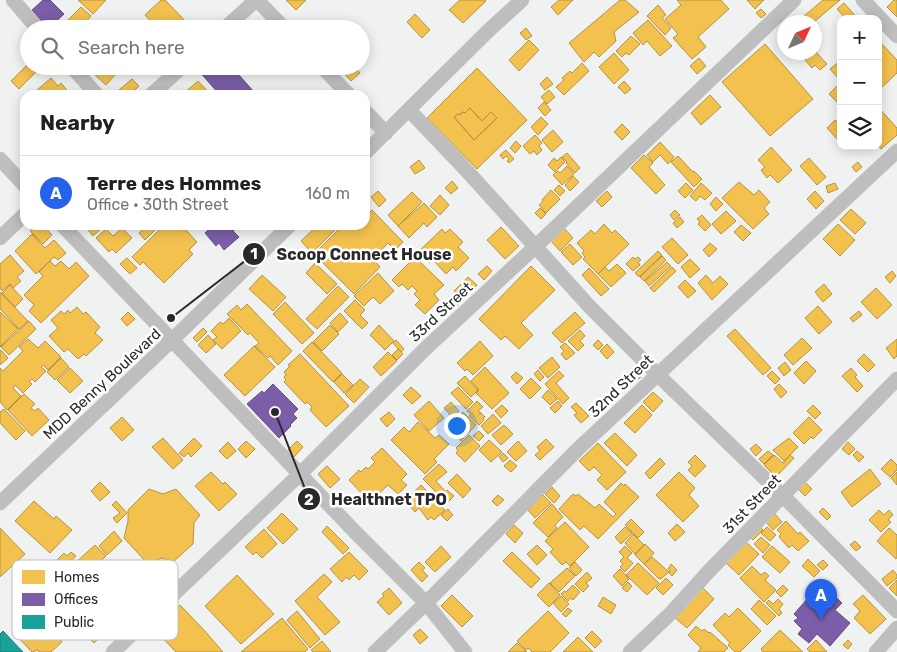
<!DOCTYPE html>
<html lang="en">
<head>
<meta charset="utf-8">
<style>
  :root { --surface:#fff; --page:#f2f2f2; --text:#202124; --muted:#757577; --line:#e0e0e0; --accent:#2563eb }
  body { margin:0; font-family:Rubik,sans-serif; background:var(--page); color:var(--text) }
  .controls { position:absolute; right:15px; top:15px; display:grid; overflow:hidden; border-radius:10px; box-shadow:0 2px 12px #0003 }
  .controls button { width:45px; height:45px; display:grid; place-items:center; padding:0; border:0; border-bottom:1px solid var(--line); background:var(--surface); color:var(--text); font:25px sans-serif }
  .compass { position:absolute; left:777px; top:15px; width:45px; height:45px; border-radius:50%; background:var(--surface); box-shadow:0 2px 12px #0003; rotate:46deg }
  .you { position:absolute; left:456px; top:425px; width:18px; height:18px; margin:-12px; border:4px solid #fff; border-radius:50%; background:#1a73e8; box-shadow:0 0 0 8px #1a73e833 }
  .badge { display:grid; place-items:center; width:32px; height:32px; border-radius:50%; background:var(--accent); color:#fff; font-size:16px; font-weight:700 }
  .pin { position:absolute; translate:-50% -41px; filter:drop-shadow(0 1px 2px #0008) }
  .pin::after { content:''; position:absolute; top:26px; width:18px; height:15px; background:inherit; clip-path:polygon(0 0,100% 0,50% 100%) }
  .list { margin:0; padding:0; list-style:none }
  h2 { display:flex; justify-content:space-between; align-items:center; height:65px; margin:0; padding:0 20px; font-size:21px }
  h2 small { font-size:16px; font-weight:400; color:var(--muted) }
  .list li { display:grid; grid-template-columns:32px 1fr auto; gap:15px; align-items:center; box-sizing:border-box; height:75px; padding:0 20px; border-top:1px solid var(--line) }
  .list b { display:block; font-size:19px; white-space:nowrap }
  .list p { margin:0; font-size:16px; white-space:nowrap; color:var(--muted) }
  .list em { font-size:16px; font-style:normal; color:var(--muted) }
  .icon { flex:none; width:28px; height:28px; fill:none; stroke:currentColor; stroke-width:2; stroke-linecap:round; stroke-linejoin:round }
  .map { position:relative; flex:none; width:897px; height:652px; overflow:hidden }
  .search { position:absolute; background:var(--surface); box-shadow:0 2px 12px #0003; left:20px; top:20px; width:350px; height:55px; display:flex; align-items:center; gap:12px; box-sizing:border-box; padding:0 18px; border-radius:28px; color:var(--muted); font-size:19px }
  .panel { position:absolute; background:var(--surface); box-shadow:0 2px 12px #0003; left:20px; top:90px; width:350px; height:140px; border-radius:15px }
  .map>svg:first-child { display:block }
</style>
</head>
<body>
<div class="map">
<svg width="897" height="652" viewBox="0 0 897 652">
  <rect width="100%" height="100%" fill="#eff2f1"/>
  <path fill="#f2c14e" stroke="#b59343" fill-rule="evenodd" d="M78,0H106L93,14Z
    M161,0H165L193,29H158L145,15Z
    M286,0H306L296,10Z
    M460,0H485L486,1L463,23L449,10Z
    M559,0H573L558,15L551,7Z
    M620,0H625L639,12L614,32L616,41L599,57L594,52L584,62L569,43Z
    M677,0H721L729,9L698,37L706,47L692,59L673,38L678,34L665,19L681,5Z
    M747,0H764L755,9Z
    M823,0H840L814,22H797Z
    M894,0H897V17L887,7Z
    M844,3L858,19H846L837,9Z
    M658,5L666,15L662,18L671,28L665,35L647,16Z
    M81,7L91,16L80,29H75L67,21Z
    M761,9L766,14L761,18L756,13Z
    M415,14L430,30L422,38L407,22Z
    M648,20L672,46L660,56L647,41L643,45L633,33Z
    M109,21L117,29H102Z
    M526,28L532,36L526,40L520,33Z
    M631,36L640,44L629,55L626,53L622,57L616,51Z
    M529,40L539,50L519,71L509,60Z
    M881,43L897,60V73L878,91V45Z
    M765,44L813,99L770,136L722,82Z
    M814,50L827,64L820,70L815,65L812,68L805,60L807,57L803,52H814Z
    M614,53L629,70L614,84L599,67Z
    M699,58L706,66L697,74L690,66Z
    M841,60V75L838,78L830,69Z
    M582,63L589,71L564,95L556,87L564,80L562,78L570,71L572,73Z
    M28,64L36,72L19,89L11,81Z
    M101,66H105L115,75L106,85L94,74Z
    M278,66H294L286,75Z
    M337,66H354L360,73L351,81Z
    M477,68L527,120L477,169L427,118ZM470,108L482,121L491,112L497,118L474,140L454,117L458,114L459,115L463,112L465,113Z
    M547,77L553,84L545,90L540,84Z
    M51,78L58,86L61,83L71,95H39L36,91Z
    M132,79L139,86L130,95H124L119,90Z
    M198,81L211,95H182Z
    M624,81L631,89L625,94L618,87Z
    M841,82V106L829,94Z
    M549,90L555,97L547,104L541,97Z
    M710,95L721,107L701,125L691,113Z
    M544,102L551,110L545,116L538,108Z
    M878,107L897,128V135L881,149L878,145Z
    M470,108L482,121L491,112L497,118L474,140L454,117L458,114L459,115L463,112L465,113Z
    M541,117L548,124L538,135L531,127Z
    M835,120L841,126V138L838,140L827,128Z
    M622,124L630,132L622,140L614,132Z
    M553,130L563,142L552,152L542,140Z
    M535,135L542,143L539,146L542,150L537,155L534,151L530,154L523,146Z
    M516,141L521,146L515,153L510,148Z
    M660,142L674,157L668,164L660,155L653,162L647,155Z
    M771,147L792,170L778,183L770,175L767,178L761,170L765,167L758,160Z
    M506,150L514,159L509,163L507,161L509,159L506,156L503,159L500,155Z
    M567,153L580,168L575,173L566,163L567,162L562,157Z
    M644,155L653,163L649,167L665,185L656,194L631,168Z
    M678,156L693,172L694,171L702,179L694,187L671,162Z
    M561,157L565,162L555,172L548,165L554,158L557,161Z
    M809,158L826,177L817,185L800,166Z
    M419,160L425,168L415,174L410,167Z
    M858,162L862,167L856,172L852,167Z
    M567,166L574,174L562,185L553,175L558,171L560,173Z
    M573,176L579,182L570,191L565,185Z
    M452,181L458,188L451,194L445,188Z
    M739,182L754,195L759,190L770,202L764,208L769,214L753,229L722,198Z
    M686,183L693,190L685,198L678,191Z
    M701,183L712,193L705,200L700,196L696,201L690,196Z
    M835,183L838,189L828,193L826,186Z
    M559,185L565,191L560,196L554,190Z
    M551,190L560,199L546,213L539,205L543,201L542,200Z
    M378,191L386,200L379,207L371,197Z
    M607,191L612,197L602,207L596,201Z
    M815,191L824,201L816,209L807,199Z
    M412,192L422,202L398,226L388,215Z
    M440,195L449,205L440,215L430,206Z
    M716,197L723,204L716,211L710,204Z
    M424,203L437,217L427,227L424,223L409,238L398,226Z
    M540,208L546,214L541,219L535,213Z
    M851,209L866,223L855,234L840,220Z
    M372,210L403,242L395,250L388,243L373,259L380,267L354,294L314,254L343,225H365V217Z
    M675,210L680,215L674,220L670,215Z
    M726,211L736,221L721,234L712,224Z
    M702,215L711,225L705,231L698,224L700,222L697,219Z
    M680,217L684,222L677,228L673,223Z
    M604,224L612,233L615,230L629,244L598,274L583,259L585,257L582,253L584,251L577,243L591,230L595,234Z
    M838,224L855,240L840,256L823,239Z
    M37,225H43L52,235L43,244L30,231Z
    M89,225H105L93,236L86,227Z
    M147,225H160L145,240L139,233Z
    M164,225H187L184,228L197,242L189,250L193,254L164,283L143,262L140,265L132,257Z
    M318,225H340L312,253L301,241Z
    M741,225L751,233L743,241L734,232Z
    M501,227L519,246L505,259L487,240Z
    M122,228L132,238L116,253L112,249L109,252L96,238L106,229L113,236Z
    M564,228L573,238L560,251L551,241Z
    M442,229L445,233L450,229L463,242L458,247L469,258L456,271L453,267L446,274L433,260L429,263L418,252Z
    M32,234L45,248L54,240L66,253L58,260L54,257L36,274L15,251Z
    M672,238L688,255L678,264L662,247Z
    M710,243L717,249L709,257L703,250Z
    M570,244L582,257L573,265L561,252Z
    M658,251L662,255L639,277L635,273Z
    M10,255L24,271L17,277L21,281L13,288L10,284L2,291L0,288V264Z
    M662,256L666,260L644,281L640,277Z
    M415,257L444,285L434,294L439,300L425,314L415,305L420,300L414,294L417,291L412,286L408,290L402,284L399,287L392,280Z
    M633,257L635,259L638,257L641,260L638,262L640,265L633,271L626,264Z
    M127,258L137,268L130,274L120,264Z
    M690,259L700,269L690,278L681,267Z
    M50,261L55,266L61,261L69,269L76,262L89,276L41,323L29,311L34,305L24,295L43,276L39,272Z
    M667,262L671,266L649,286L645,281Z
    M315,263L337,284L327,294L306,273Z
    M617,264L626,273L611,287L598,274L605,267L609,271Z
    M487,266L492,271L484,280L478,274Z
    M531,266L555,290L521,323L533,335L519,349L505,336L501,340L479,319Z
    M672,267L676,271L654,292L650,288Z
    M589,268L609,289L601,296L582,275Z
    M892,271L896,276L890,283L885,277Z
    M378,273L394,291L380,304L373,297L364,306L354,296Z
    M262,275L286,297L273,311L249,289Z
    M706,275L713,283L720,276L728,284L712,300L698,283Z
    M468,277L477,285L457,306L452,301L458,295L454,291Z
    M685,280L696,291L688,298L678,287Z
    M824,284L832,294L823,302L815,292Z
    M10,285L23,299L15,307L2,293Z
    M338,286L349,297L317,329L306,319Z
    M876,288L892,305L877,319L861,302Z
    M0,292L28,321L19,329L0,309Z
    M355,300L365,310L360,315L368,323L362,329L344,311Z
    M285,302L314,333L302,344L273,314Z
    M247,304L292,351L278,365L270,356L268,358L255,346L259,343L250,333L248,335L227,314L237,305L241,310Z
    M818,306L832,322L819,334L805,318Z
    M77,307L83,314L86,312L100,327L95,333L103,340L86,356L84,354L78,359L68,349L64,352L49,336L58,328L51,320L61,311L64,314L68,310L70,313Z
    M859,311L862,315L853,322L850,318Z
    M0,312L18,329L0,347Z
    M128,312L135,319L127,326L121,319Z
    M575,312L585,323L562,343L552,333Z
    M340,313L348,322L338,332L330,323Z
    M229,318L241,331L222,349L213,340L217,337L211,331L220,322L223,324Z
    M29,321L36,329L9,355L1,347Z
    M330,325L339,334L322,351L313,342Z
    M379,325L394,341L385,350L370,335Z
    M203,328L207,332L197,342L193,338Z
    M735,329L771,368L763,375L727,336Z
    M580,330L585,336L580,341L584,345L578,351L568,341Z
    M208,335L216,344L206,353L198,345Z
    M802,338L812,348L793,365L784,355Z
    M28,339L38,348L45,341L61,357L48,370L43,365L41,367L46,371L35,382L32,379L29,381L32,384L23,393L15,385L13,388L21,396L7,410L0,402V368L3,371L23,351L19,347Z
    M897,339V356L894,359L886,348Z
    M396,340L404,349L401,352L393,343Z
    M598,340L603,345L598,350L593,345Z
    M480,341L493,356L473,375L467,369L465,371L457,363Z
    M312,342L342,373L333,382L303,351Z
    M565,343L575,353L566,360L561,354L564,351L560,347Z
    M607,344L614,352L607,359L600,351Z
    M254,346L275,367L245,396L224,375Z
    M398,349L403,354L397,360L392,355Z
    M1,350L8,358L0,365V351Z
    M388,352L397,361L381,376L373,367Z
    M300,354L349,406L326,427L310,410L312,407L307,402L305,404L284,382L286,380L284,377L286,375L284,372L290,366L288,365Z
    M864,354L875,365L868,372L857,361Z
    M552,357L560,367L548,378L539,368Z
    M61,358L69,367L55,380L47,372Z
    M806,361L816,371L804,384L794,373Z
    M785,362L791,370L784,376L778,368Z
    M485,367L509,393L492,409L476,393L479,390L471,381Z
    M70,368L83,381L70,393L57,380Z
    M634,368L641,377L633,383L626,374Z
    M851,368L857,375L855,377L863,386L857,392L842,376Z
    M538,370L544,377L540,381L534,374Z
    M559,371L564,376L556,383L569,398L563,404L545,384Z
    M772,371L780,379L775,384L767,376Z
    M516,372L523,378L517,384L511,377Z
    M342,374L353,385L344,393L334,382Z
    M465,376L478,390L471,397L457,383Z
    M531,378L541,388L530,399L520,389Z
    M360,379L369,387L354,403L345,394Z
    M779,384L787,392L781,398L774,389Z
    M411,387L421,396L412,404L403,395Z
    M458,387L473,402L466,409L451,393Z
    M548,390L557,399L550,405L542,397Z
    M653,392L663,401L653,412L643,402Z
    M24,394L35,404L31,408L35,411L38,408L49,420L32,436L8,410Z
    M429,401L444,418L429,431L414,415Z
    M477,401L483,407L478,411L481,413L479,414L481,413L485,417L483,418L484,420L479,425L469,416L471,414L467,411Z
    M558,401L562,406L555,413L550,408Z
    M451,402L459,411L452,417L444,408Z
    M576,403L589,416L581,423L574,415L577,413L571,407Z
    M502,405L508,411L501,418L495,411Z
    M642,405L652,415L635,433L624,423Z
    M813,405L821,413L815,419L807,411Z
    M4,409L25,431L16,440L0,423V412Z
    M389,412L395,419L387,427L380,419Z
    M463,412L476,425L461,441L447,427Z
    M493,414L501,423L488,434L481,426Z
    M122,417L134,430L122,441L110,428Z
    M809,417L822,430L813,439L811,437L804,444L793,433Z
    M418,422L435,438L439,435L449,444L434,459L437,462L425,474L391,440L404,427L409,432Z
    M504,425L513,434L501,445L492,435Z
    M479,431L484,436L479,441L473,436Z
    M615,433L637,455L627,466L604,443Z
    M469,435L480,446L465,462L456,453L458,450L456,448Z
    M163,438L183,460L173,469L152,447Z
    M194,438L202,446L191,457L188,453L184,457L179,453Z
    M789,438L798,447L784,461L773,450Z
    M546,439L554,447L540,460L535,455L540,451L537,447Z
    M489,440L502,452L491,462L479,450Z
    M246,441L255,449L246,458L238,449Z
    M297,441L303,447L294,457L287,451Z
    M518,441L527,451L516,461L507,452Z
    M228,442L236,451L227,459L219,451Z
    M848,442L855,449L849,455L842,449Z
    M598,443L626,472L607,490L597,480L602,475L594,467L589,471L579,461Z
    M756,444L762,450L756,456L750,449Z
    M382,448L407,474L401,480L407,485L398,494L388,485L370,502L349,480L359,470L361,472L366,467L368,469L375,462L371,458Z
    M768,451L773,455L764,464L759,459Z
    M857,451L864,457L859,462L853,455Z
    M503,453L508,458L503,462L499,457Z
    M695,455L706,466L695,477L688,470L692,466L688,462Z
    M774,455L783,463L790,455L794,458L776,477L764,465Z
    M660,458L665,464L650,479L645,473Z
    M891,459L897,465V470L890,477L881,469Z
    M510,460L517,466L511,472L504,466Z
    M439,464L447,472L436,481L445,491L440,496L423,479Z
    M327,466L340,479L330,488L318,474Z
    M870,469L881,484L852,507L841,492Z
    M211,472L223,484L225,482L237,494L219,511L195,486Z
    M679,472L695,488L689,495L699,506L683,522L656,495Z
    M897,472V485L891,478Z
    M457,474L471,489L463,498L448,483Z
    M804,481L812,489L805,496L797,488Z
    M100,482L110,492L100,501L91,491Z
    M621,483L624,486L625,484L639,497L598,539L584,526L580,530L559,509L573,494L576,496L578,494L595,508L599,504L613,517L616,514L604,502Z
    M421,485L445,510L434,520L431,517L428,520L419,508L415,512L405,501Z
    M552,487L560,496L554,503L545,494Z
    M149,489L163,494L176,489L200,515L194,523L193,544L173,562L162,558L147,563L124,538L128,521V510Z
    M447,490L454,496L447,503L441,497Z
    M498,495L504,500L497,506L492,501Z
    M543,495L551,503L535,518L528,510Z
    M34,501L54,519L56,516L72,530L50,553L15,521Z
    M116,501L127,513L117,523L113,518L120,513L112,505Z
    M552,504L563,517L555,525L557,528L548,537L533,523Z
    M823,508L831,516L827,520L819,512Z
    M448,509L453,515L447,521L441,515Z
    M879,510L884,515L889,510L893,515L888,520L891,522L881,532L869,520Z
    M282,513L298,529L283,544L267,528Z
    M774,513L782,522L773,530L765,521Z
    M631,519L644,532L638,538L625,525Z
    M786,521L798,534L800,532L809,541L798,551L792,545L789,548L779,537L781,534L777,530Z
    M565,522L589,547L570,566L566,562L562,565L550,552L553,549L545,541Z
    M677,524L685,532L675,541L668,533Z
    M757,524L763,530L753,540L747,534Z
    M514,525L523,533L515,543L506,534Z
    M327,526L349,548L343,554L322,532Z
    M625,527L632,533L621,544L615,537Z
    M767,527L776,535L770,541L761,533Z
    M0,528L25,554L0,577Z
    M889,528L897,535V557L896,559L877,541Z
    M264,529L277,544L262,558L256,552L253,555L245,547Z
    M114,531L122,541L107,555L99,546Z
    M633,534L644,545L635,554L625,543Z
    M761,537L770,545L763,553L754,544Z
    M855,541L861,547L856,551L850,545Z
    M746,542L759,554L739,575L726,563Z
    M645,544L654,553L644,564L635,555Z
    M95,545L106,556L81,578L86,584L89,581L96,589L86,599L72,584L75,582L65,572Z
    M537,545L547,555L537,565L527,554Z
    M441,546L451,557L435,572L425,562Z
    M625,546L632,553L627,558L633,563L625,572L620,567L623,564L620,561L624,557L619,552Z
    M772,546L790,562L780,573L762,557Z
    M71,552L76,556L62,569L56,561L64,553L67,556Z
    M349,552L368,571L359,580L354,575L349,580L346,577L342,582L330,569Z
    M512,552L540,579L531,588L503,561Z
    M652,557L669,572L662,578L659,579L644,564Z
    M808,559L820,571L814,577L802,566Z
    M823,560L828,565L823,570L817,565Z
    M419,562L425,568L422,570L428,576L422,582L411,570Z
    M575,562L582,570L576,576L569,568Z
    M638,563L659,583L647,595L626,575Z
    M671,564L677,570L672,576L669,573L670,571L668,569Z
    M752,566L761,575L765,572L769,576L765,580L776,590L764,602L740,578Z
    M567,568L575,576L559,592L550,583Z
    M620,569L629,579L622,586L613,576Z
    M893,570L897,575V578L887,586L882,579Z
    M587,572L592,578L586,583L589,586L583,592L575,584Z
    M324,574L332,582L317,597L340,622L325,635L295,601Z
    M237,575L274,614L241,644L205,606Z
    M61,578L108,629L94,643L55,601L42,614L33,605Z
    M666,578L673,585L663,595L656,588Z
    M897,580V596L889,588Z
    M628,582L632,586L627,592L622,588Z
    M549,583L560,595L549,607L537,595Z
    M573,585L580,592L573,600L571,598L568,601L561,594L564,591L566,592Z
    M783,585L788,590L781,597L776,592Z
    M702,587L714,599L687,628L674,617Z
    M389,588L402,603L389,615L377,602L384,596L382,594Z
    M452,595L473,616L462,627L441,606Z
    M863,595L886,619L870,634L854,618L860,611L853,604Z
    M561,596L569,604L561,612L553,603Z
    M603,597L616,605L611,614L598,606Z
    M778,599L783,604L779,609L782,613L779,616L766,603L769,600L773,604Z
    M759,600L776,616L767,625L751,609Z
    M180,605L204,630L223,652H176L154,629Z
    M52,607L70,626L58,637L62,642L51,652H39L38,650L32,652L12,631L23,619L27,623L32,618L36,623Z
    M568,608L572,611L566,617L562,614Z
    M738,608L761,631L740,652H735L728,645L730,643L713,625L725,613L729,617Z
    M297,611L320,639L310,648L287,620Z
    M548,611L569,633L550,652H532L528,648L526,650L517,641Z
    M282,618L308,649L305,652H241Z
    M696,626L702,631L704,629L709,633L710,632L728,648L724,652H698L701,648L688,635Z
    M420,629L428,637L420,644L413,635Z
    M780,630L803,652H763L761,649Z
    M592,631L602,641L595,648L585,638Z
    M578,637L593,652H563Z
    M816,640L827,652H810L807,649Z
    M848,640L852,644L848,649L843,645Z
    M322,641L331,652H313L311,650Z
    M517,643L527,652H508Z"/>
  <path fill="#7b5ea7" stroke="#624e81" d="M43,0H50L64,14L48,29L31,11Z
    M202,66H246L247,68L239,75L254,92L250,95H220L198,70Z
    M204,225H234L237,228L233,231L239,237L224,250L219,243L216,246L205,233L208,230Z
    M273,384L298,409L293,414L297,418L290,425L291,426L279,438L247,404L262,391L264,393Z
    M815,590L822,596L828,590L842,603L835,610L850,623L830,646L817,634L809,643L798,634L802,629L794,621L798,618L794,614Z"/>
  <path fill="#17a398" stroke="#1c7e77" d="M3,631L23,652H0V634Z"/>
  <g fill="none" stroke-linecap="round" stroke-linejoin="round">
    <defs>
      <path id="minor" d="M13,0L38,29
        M257,0L285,29
        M863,0L897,36
        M224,29L256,0
        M71,66L97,95
        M321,66L349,95
        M151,95L183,66
        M365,111L386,133
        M410,111L468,172L589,306L657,374L783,496L897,611
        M365,153L488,31L522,0
        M0,159L25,186
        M62,225L357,534L426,603L465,652
        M0,238L25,214
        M0,503L171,341L290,225
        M113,652L300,474L425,349L535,247L794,0
        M375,652L426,603L578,449L897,151
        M630,652L671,613L710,570L897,379
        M876,652L897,628"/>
    </defs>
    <use href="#minor" stroke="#cccdcd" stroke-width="15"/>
    <use href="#minor" stroke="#bebebe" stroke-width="14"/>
  </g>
  <g text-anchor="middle" stroke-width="5" stroke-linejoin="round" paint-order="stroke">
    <g font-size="15" fill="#282929" stroke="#fff">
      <text transform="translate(441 312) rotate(-43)" y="5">33rd Street</text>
      <text transform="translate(102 384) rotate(-43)" y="5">MDD Benny Boulevard</text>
      <text transform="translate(621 386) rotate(-44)" y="5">32nd Street</text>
      <text transform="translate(752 504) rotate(-46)" y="5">31st Street</text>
    </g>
  </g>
  <rect x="12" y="560" width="166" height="80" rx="8" fill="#fff" stroke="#bebfbf" stroke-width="1"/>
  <rect x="22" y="570" width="23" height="14" fill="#f2c14e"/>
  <rect x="22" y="593" width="23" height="13" fill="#7b5ea7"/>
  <rect x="22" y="615" width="23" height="14" fill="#17a398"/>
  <g font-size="14" fill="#282929">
    <text x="54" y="582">Homes</text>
    <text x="54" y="604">Offices</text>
    <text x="54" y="627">Public</text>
  </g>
  <path fill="none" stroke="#282929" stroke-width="2" d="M171 318L254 254M275 412L309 499"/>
  <g fill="#282929" stroke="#fff" stroke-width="2">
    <circle cx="171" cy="318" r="5"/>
    <circle cx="275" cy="412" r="5"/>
    <circle cx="254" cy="254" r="12"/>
    <circle cx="309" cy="499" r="12"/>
  </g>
  <g font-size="15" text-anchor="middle" font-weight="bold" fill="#fff">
    <text x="254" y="259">1</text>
    <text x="309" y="505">2</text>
  </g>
  <g font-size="16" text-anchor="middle" font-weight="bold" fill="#282929" stroke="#fff" stroke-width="5" stroke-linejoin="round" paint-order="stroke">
    <text x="364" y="260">Scoop Connect House</text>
    <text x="389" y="505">Healthnet TPO</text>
  </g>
</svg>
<div class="controls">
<button>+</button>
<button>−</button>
<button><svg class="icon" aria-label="layers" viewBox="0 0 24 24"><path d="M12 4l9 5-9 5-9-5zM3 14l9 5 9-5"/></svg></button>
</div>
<svg class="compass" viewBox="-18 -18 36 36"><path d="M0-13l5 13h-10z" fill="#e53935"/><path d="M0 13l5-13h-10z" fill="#757577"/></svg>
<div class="you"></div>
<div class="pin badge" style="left:821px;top:620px">A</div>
<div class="search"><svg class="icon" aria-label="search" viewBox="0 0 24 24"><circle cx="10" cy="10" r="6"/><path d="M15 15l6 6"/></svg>Search here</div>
<section class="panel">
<h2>Nearby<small></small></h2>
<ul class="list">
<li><span class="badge">A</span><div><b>Terre des Hommes</b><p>Office · 30th Street</p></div><em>160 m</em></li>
</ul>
</section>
</div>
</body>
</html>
